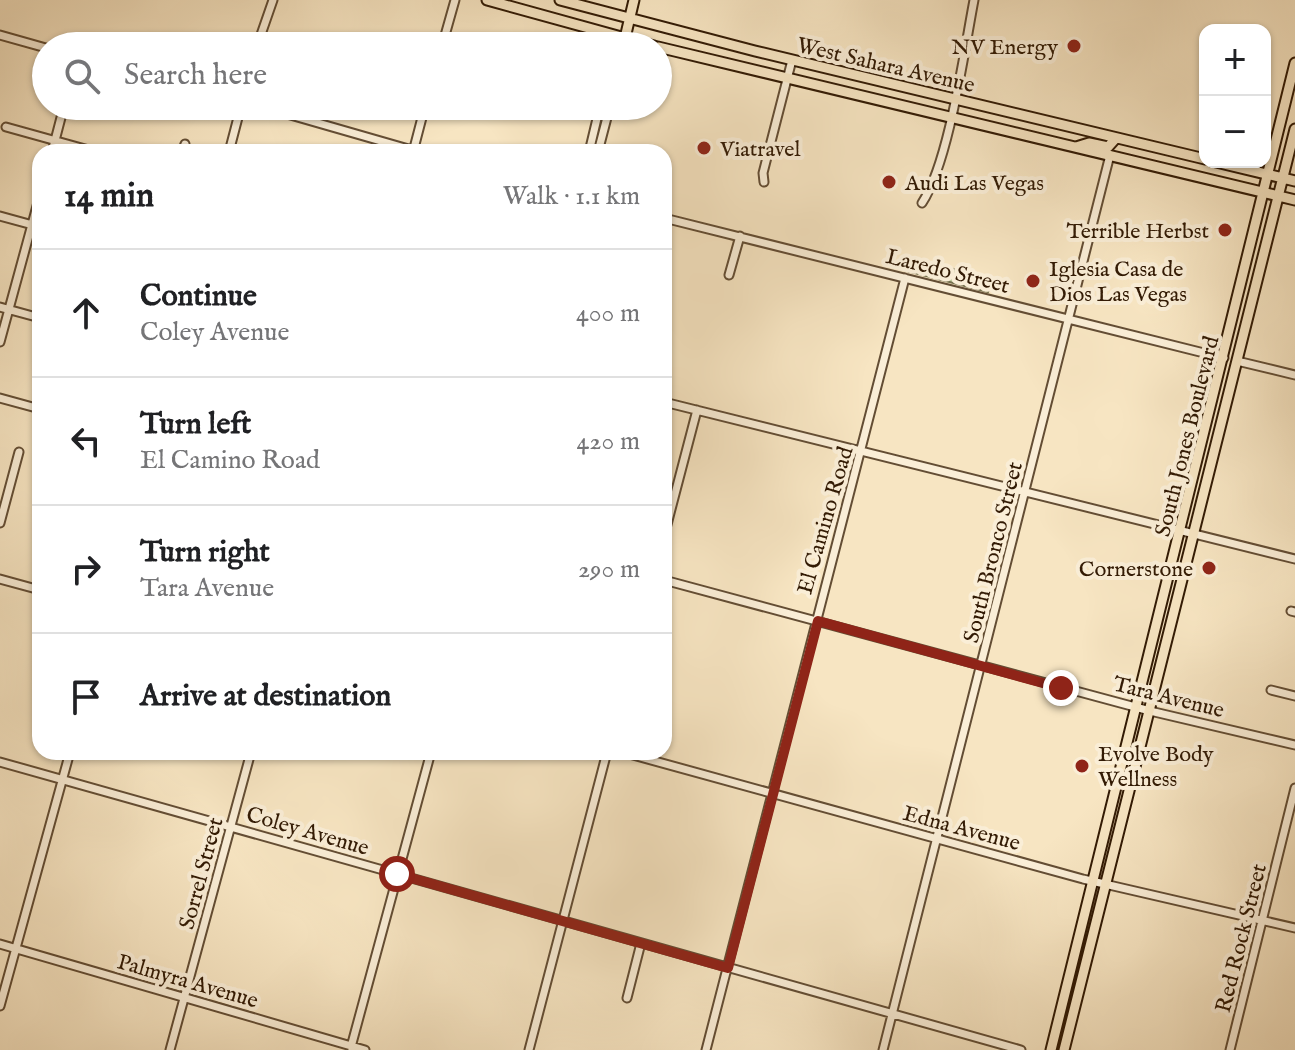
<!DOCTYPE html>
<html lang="en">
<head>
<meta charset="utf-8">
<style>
  :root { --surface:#fff; --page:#f2f2f2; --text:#202124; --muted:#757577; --line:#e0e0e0 }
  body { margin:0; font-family:"IM FELL English",serif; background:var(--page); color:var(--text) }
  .controls { position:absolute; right:24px; top:24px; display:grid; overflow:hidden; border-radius:16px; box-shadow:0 2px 6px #0004 }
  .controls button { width:72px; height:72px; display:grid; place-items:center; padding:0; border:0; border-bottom:2px solid var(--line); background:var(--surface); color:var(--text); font:40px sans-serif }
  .stop { position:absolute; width:24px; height:24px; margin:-18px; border:6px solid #8f2418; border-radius:50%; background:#fff }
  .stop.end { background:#8f2418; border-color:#fff; box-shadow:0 2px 8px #0008 }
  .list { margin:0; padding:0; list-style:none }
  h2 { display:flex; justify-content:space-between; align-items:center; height:104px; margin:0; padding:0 32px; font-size:34px }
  h2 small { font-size:26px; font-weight:400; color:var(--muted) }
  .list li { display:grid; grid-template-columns:52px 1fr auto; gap:24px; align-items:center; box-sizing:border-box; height:128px; padding:0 32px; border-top:2px solid var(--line) }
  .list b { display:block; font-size:30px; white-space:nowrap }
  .list p { margin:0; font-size:26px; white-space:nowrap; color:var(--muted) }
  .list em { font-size:26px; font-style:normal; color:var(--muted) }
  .icon { flex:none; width:44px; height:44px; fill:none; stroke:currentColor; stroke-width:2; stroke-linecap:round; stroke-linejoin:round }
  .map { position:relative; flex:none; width:1295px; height:1050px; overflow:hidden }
  .search { position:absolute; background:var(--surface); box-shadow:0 2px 6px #0004; left:32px; top:32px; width:640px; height:88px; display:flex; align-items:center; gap:20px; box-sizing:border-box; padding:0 28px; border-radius:44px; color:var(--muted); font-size:30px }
  .panel { position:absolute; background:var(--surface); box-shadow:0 2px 6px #0004; left:32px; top:144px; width:640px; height:616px; border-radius:24px }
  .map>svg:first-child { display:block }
</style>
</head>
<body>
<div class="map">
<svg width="1295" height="1050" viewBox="0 0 1295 1050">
  <rect width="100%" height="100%" fill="#f7e5c2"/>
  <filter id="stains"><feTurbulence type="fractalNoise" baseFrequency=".0025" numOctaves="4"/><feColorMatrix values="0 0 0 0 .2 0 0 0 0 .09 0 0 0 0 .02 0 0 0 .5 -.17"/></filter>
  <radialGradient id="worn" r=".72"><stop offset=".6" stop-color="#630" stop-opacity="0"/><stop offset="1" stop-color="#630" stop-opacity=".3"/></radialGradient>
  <path fill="#b8c697" stroke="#75704e" stroke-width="2" d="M911,258L992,279L988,292L907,271Z"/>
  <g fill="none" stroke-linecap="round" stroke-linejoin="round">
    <defs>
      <path id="minor" d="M0,35L46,48
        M257,46L273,0
        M442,46L455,0
        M259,106L419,152
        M6,127L96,152
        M52,152L64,106
        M182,152L185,144
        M229,152L241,106
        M413,152L425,106
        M589,152L600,106
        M598,152L610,106
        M764,182L763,173L792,60
        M922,203C949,162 964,52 974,0
        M0,216L40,227
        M664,218L1224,358
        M729,275L740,236
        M0,307L40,318
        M0,342L40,195
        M1237,361L1295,375
        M0,398L40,409
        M664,402L1295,559
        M0,523L19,452
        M664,536L697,410
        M0,579L40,590
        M664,580L1150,711L1295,745
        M1291,611L1295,612
        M1271,690L1295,696
        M622,752L1083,879L1295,928
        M0,762L1021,1050
        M0,944L365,1050
        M627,998L641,943
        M0,1006L70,752
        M351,1047L431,752
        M170,1050L251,752
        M529,1050L607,752
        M706,1050L905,278
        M883,1050L1110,155
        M1230,1050L1295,788"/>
      <path id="major" d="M487,0L654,46
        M560,0L755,51L1205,159
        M625,38L634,0
        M658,47L1295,200
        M1076,147L1089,143L1108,147L1116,138
        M1216,162L1295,181
        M1051,1050L1295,63
        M1064,1050L1295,129"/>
    </defs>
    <use href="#minor" stroke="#634d34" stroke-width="11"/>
    <use href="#major" stroke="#321a04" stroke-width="13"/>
    <use href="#minor" stroke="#faeed7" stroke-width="7"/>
    <use href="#major" stroke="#f7e5c2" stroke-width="9"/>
  </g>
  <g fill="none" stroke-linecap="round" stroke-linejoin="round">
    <path stroke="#8f2418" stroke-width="10" d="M397,874L728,968L818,621L1061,688"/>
  </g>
  <g fill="#8f2418" stroke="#faeed7" stroke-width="3">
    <circle cx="1074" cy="46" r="8"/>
    <circle cx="704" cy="148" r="8"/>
    <circle cx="889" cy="182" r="8"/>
    <circle cx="1225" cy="230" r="8"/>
    <circle cx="1033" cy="281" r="8"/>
    <circle cx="1209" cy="568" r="8"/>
    <circle cx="1082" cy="766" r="8"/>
  </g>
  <g text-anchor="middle" stroke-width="8" stroke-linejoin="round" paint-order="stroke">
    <g font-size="22" fill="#321a04" stroke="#faeed7" text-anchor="start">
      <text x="1058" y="54" text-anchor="end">NV Energy</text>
      <text x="720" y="156">Viatravel</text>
      <text x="905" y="190">Audi Las Vegas</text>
      <text x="1209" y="238" text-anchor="end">Terrible Herbst</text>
      <text x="1049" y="276">Iglesia Casa de<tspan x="1049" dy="25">Dios Las Vegas</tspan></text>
      <text x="1193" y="576" text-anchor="end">Cornerstone</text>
      <text x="1098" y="761">Evolve Body<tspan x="1098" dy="25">Wellness</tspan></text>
    </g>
    <g font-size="22" fill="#321a04" stroke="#faeed7">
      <text transform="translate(886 64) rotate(13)" y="8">West Sahara Avenue</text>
      <text transform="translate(948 270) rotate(14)" y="8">Laredo Street</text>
      <text transform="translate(1186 436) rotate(-76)" y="8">South Jones Boulevard</text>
      <text transform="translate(824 520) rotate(-74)" y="8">El Camino Road</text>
      <text transform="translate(992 552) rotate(-76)" y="8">South Bronco Street</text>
      <text transform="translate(1169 696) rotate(14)" y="8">Tara Avenue</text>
      <text transform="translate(962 827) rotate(15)" y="8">Edna Avenue</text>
      <text transform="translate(308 830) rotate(16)" y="8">Coley Avenue</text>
      <text transform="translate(200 873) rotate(-75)" y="8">Sorrel Street</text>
      <text transform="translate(1240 938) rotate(-76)" y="8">Red Rock Street</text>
      <text transform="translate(188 980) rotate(16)" y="8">Palmyra Avenue</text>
    </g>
  </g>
  <rect width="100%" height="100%" filter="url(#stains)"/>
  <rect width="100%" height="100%" fill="url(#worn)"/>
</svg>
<div class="controls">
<button>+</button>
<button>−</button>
</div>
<div class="stop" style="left:397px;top:874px"></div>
<div class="stop end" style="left:1061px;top:688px"></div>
<div class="search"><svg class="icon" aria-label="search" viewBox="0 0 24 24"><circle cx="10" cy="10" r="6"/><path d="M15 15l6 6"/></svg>Search here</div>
<section class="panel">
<h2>14 min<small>Walk · 1.1 km</small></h2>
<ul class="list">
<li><svg class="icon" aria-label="ahead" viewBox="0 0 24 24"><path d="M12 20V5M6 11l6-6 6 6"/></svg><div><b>Continue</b><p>Coley Avenue</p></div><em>400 m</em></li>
<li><svg class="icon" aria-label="left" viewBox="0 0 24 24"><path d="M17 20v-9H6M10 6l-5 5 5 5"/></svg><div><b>Turn left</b><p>El Camino Road</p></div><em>420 m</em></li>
<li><svg class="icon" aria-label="right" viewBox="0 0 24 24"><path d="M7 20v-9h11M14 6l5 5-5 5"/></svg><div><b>Turn right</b><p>Tara Avenue</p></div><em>290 m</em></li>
<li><svg class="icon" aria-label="arrive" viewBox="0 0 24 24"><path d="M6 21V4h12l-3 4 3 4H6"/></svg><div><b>Arrive at destination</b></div></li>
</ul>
</section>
</div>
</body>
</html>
